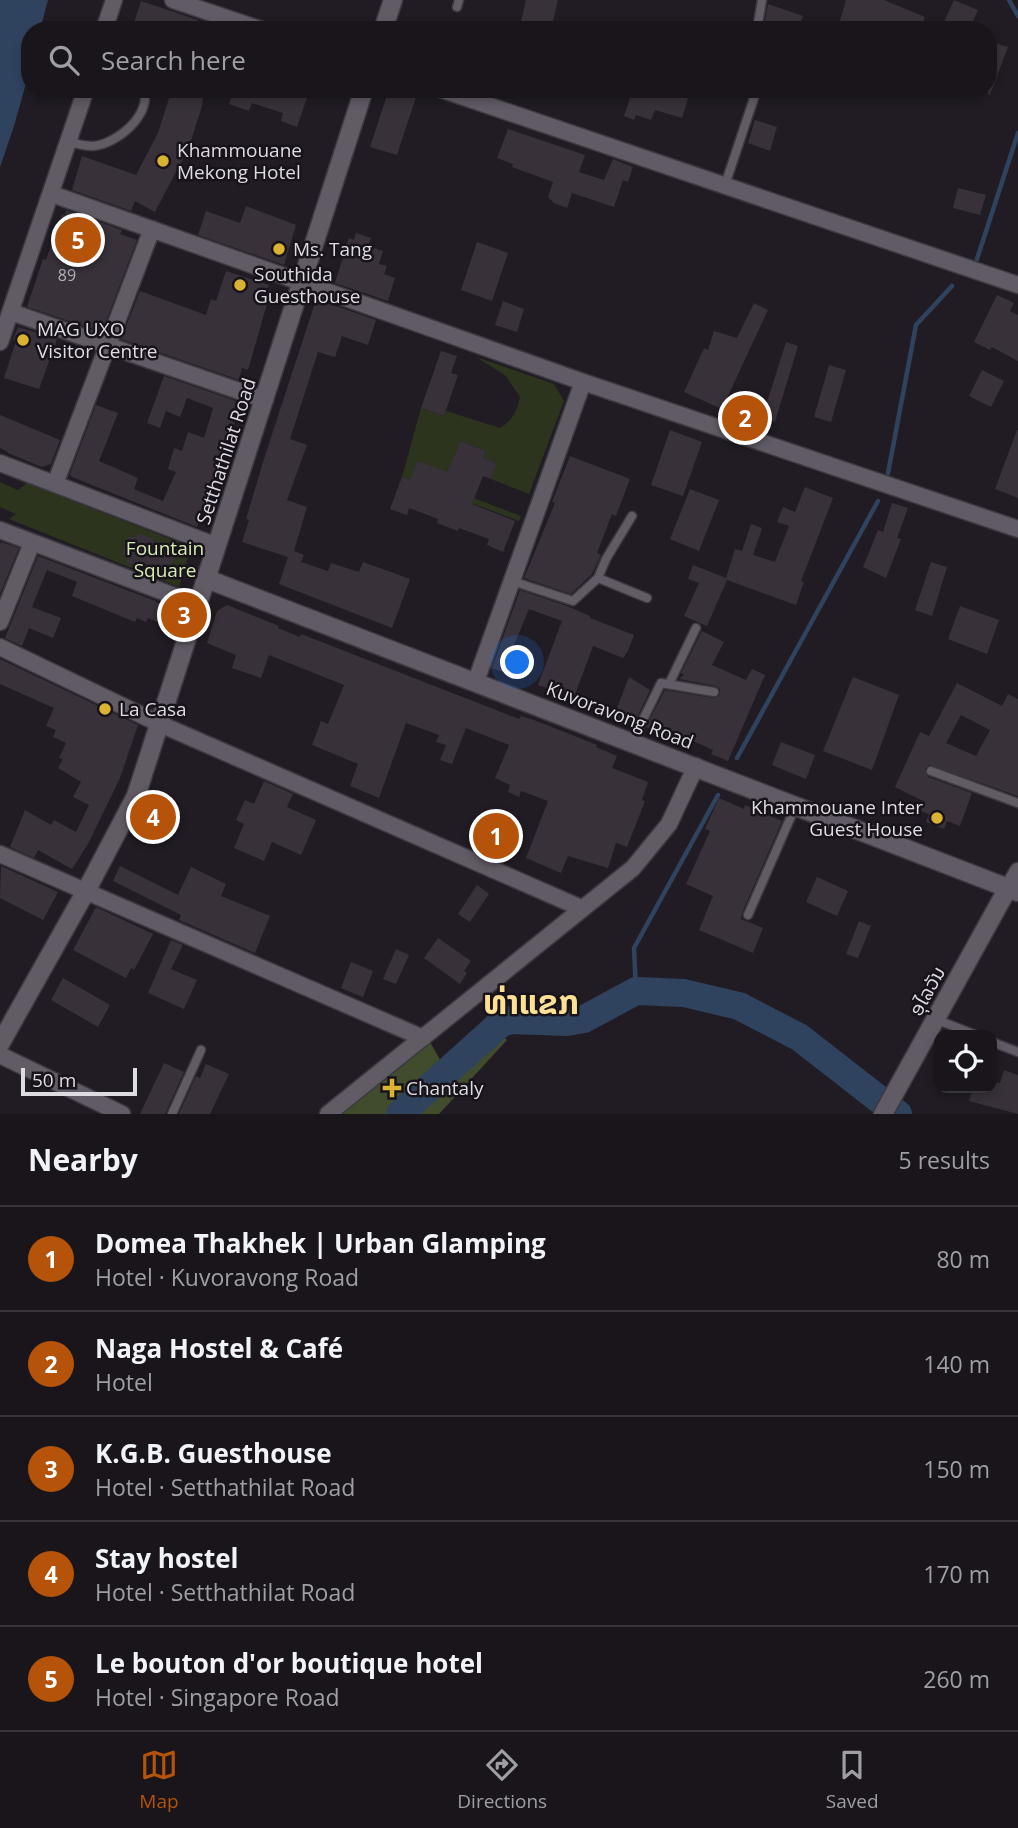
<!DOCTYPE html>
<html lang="en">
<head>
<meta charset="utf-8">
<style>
  :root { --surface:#19151b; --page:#221e24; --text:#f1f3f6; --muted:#9f9fa3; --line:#37343a; --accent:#b45309 }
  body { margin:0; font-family:"Open Sans","Noto Sans Lao",sans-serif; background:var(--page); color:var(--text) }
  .controls { position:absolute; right:21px; bottom:21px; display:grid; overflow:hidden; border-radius:14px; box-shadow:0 4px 10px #0003 }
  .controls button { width:63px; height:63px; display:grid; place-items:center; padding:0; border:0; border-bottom:2px solid var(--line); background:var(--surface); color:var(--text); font:35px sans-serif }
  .scale { position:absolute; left:21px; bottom:18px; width:116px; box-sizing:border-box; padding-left:7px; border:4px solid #dedbe1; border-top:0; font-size:19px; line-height:24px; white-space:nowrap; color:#dedbe1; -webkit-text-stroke:5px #18131b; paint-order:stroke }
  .you { position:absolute; left:518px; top:663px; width:24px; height:24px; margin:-18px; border:5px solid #fff; border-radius:50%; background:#1a73e8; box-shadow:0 0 0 10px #1a73e833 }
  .badge { display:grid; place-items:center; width:46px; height:46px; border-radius:50%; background:var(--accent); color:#fff; font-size:23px; font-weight:700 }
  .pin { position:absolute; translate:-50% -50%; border:4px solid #fff; box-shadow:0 2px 7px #0006 }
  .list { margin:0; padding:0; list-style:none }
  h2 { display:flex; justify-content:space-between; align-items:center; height:91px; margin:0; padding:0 28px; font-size:30px }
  h2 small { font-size:23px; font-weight:400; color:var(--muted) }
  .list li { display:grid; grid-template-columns:46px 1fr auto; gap:21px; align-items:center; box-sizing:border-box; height:105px; padding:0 28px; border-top:2px solid var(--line) }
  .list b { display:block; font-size:26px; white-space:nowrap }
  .list p { margin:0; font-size:23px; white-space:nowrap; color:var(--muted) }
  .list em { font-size:23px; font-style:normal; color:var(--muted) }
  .icon { flex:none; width:38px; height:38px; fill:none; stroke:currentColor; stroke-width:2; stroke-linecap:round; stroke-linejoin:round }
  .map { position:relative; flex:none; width:1018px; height:1114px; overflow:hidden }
  .search { position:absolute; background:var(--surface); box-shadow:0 4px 10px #0003; left:21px; right:21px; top:21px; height:77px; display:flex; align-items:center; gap:18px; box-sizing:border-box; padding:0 24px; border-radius:28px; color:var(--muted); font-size:26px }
  .sheet { height:616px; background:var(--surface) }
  nav { display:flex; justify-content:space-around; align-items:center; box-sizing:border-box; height:98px; border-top:2px solid var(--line); background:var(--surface); font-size:19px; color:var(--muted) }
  nav a { display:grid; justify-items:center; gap:4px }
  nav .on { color:var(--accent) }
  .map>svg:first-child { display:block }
</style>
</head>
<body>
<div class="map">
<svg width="1018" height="1114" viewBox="0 0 1018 1114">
  <rect width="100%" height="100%" fill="#211c24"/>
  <path fill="#2c341e" d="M476,357L554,384L564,401L529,494L491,479L496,463L483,458L486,451L460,441L448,473L455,491L521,516L519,521L402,477L421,408L444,416L446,411L500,428C513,420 517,411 520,397L506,376Z
    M0,482L18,490L27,483L191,547L179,587L9,519L16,514L0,507Z"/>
  <path fill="#404c2b" d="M499,1032L507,1040L439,1114H410Z
    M430,1042L443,1065L405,1095L400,1114H338Z"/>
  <path fill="#2f435f" d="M0,0H48L40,30H30V69L14,126L0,167Z"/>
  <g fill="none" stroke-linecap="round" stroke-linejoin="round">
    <path stroke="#2f435f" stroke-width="4.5" d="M1009,0L1018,16
      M977,259L1018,133
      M888,473L916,325L952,286
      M737,758L878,501
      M636,991L634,948L718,795"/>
    <path stroke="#2f435f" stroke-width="28" d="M400,1114L501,1023L511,1020L567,1022L584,1019L636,991L684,993L739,1006L799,1037L898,1114"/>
  </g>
  <path fill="#38313a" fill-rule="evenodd" d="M526,0H558L551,30H519Z
    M846,0H884L925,17L919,30H892L882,25L880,30H847L849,23L840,21Z
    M954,0L978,10L969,30H961L944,22Z
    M141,1L198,20L195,30H153L134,23Z
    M768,4L803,16L798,30H779L764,25Z
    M988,41L1008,47L990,95H988Z
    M172,89H204L202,106L189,147L155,212L135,201L131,211L72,190L82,156L136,175L158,133Z
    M234,89H310L297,127L281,121L283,113L252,103L249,111L229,104Z
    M389,89L416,97L397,155L370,147Z
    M633,89H648L665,95L667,89H691L682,118L655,110L651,120L636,115L634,120L624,116Z
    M755,120L777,127L770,151L748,143Z
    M508,129L585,155L579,172L604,180L613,159L633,167L628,182L623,180L614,207L572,193L567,208L554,203L548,197L553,182L512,167L513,164L497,158Z
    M958,188L986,195L980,215L953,208Z
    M246,206L296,225L284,265L198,235L206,211L240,223Z
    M66,210L122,230L120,234L137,240L102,332L27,307L43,259L46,260L62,214L65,215Z
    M356,233L371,238L368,246L383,251L379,264L387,266L384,274L395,278L388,301L335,283L349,238L354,240Z
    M477,242L508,253L492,301L461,290Z
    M226,271L269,285L267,289L271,290L248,370L242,368L239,380L121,339L140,291L206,315L211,299L216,301Z
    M997,295L1014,303L1010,311L1018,315V361L992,347L990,350L974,342Z
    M322,301L376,320L368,345L342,336L335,357L318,352L290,439L307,445L287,500L307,507L294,551L304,555L301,562L328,571L331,563L359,572L363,562L410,579L392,628L279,584L288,557L242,542L249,520L246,519L263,462L314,306Z
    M503,301L524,309L517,332L495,325Z
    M754,303L768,310L722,409L684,392L704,348L708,350L714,331L737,338Z
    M18,327L57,339L39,389L4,378L16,341L13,340Z
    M786,342L798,346L775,422L762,418Z
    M441,351L457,356L451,373L458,375L444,416L421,408Z
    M829,365L846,370L831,422L814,417Z
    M982,370L1004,381L991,407L969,396Z
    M164,376L236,401L233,414L237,415L212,490L197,527L72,477L70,474L96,405L118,413L99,461L138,478L134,489L163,501L176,472L168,469L174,448L182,451L188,432L204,438L213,408L187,398L180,417L166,411L160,428L147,423Z
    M0,415L60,440L51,464L42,467L8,453V452L0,448Z
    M670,430L702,442L683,496L651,485Z
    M1017,430H1018V498L995,489Z
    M460,441L486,451L483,458L497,463L491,479L483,476L472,504L515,521L503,552L487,545L489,539L459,528L458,531L437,523L438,519L409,508L407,515L390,509L402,477L410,480L417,461L448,472Z
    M570,456L630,479L616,516L612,514L597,553L601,555L592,574L571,594L524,578L555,503L552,502Z
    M805,487L833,498L801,581L804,582L796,605L727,580L707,626L684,616L699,583L688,579L693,565L726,578L735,549L742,551L751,524L762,528L753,555L775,562L789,526L777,522L783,507L795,512Z
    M690,489L719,500L699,551L670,539Z
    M892,503L908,508L897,538L901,539L886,578L863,567L878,530L883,532Z
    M138,533L154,539L153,543L156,544L155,547L175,555L169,571L148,564L147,567L143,565L142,569L127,563L128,559L122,554L128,537H136Z
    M1,542L19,548L0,594V545Z
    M38,556L176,609L169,627L148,618L146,622L137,618L135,622L72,596L77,582L47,570L32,607L61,618L53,638L29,628L22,646L5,638Z
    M931,562L947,567L932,616L915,610Z
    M520,590L567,606L590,616V618L634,635L628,651L623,658L593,646L573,700L560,695L561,693L538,685L562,621L529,609L512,650L523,654L516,673L504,668L502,672L492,668Z
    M227,605L279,626L278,628L300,637L301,634L519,719L521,716L534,720L597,745L596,747L617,756L612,768L648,782L642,800L645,801L627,847L616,843L608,868L568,856L561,873L526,858L548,801L521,791L519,797L508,792L510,785L495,778L509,745L466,728L452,764L440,760L446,745L436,742L439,735L406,723L379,798L350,786L358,764L312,745L321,721L328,724L344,685L269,655L261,678L232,668L236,655L207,643L217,611Z
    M960,606L999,620L987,654L948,639Z
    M702,631L724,642L712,665L746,680L752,669L765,675L728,761L711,754L713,750L680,735L677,741L646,727L665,690L713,698L719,696L720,689L716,686L679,679L684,675L681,673Z
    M0,659L138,725L120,778L88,844L72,869L38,850L34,858L10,847L25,810L51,825L54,820L76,832L89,805L73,797L81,782L58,768L63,759L59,758L66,743L53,737L56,730L46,726L54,708L0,684Z
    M629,677L650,690L634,724L614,716Z
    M853,677L899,695L872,770L823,751Z
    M957,683L1002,706L1008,694L1018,699V796L929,765L925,769L928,777L972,793L960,826L947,821L944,829L926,822L929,814L921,811L925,802L895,787L920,732L929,736ZM961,715L990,730L976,756L946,743Z
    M781,742L815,755L806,779L772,765Z
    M264,781L293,794L287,807L316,820L301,855L272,842L264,861L234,848L244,824L236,820L245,800L254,804Z
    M719,798L744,809L745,805L782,821L742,913L741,919L763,928L753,953L699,930L713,896L686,884L710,831L705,829Z
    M1,866L58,892L43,920L0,898Z
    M120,866L178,895L191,867L226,884L221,896L270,916L255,953L179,920L181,915L113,881Z
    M817,877L848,891L837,916L806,902Z
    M477,885L489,894L470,922L458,914Z
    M96,907L153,934L134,970L131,968L126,978L73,950Z
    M859,921L871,926L858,958L846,954Z
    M438,938L471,961L464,971L467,973L460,984L424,958Z
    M171,940L183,945L171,969L197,980L184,1009L148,993Z
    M396,949L409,955L396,984L383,979Z
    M351,962L373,971L363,997L341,988Z
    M63,978L110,1005L98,1027L51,1000Z
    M164,1063L184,1072L165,1114H140Z
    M206,1064L229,1074L210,1114H179L196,1076L200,1078Z
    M1004,1070L1018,1075V1114L969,1101L973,1088H992V1081L1000,1083Z"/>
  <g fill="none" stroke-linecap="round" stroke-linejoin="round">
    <defs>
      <path id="service" d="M457,7L459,0
        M757,30L762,0
        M69,142C77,144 85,146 92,146C116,145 152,115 144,89
        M725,185L757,89
        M598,578L606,559L632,516
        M512,581L573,601L598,578L647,598
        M669,684L696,628
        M632,742L661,683L714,692
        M931,771L1018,803
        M748,915L796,805
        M935,1019L976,1035
        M992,1042L1018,1052
        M172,1114L201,1050"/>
      <path id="minor" d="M173,0L262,30
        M104,30L114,0
        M440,89L1018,285
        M52,194L583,382L1018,529
        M11,312L265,400
        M0,342L86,89
        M0,463L217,546
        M55,484L152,229
        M0,530L198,605
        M0,622L32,543
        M0,647L160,724L581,908
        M476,681L583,382
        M0,854L423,1038
        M1008,888L1018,871
        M0,1055L122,1114
        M328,1114L633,868L669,824L696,766"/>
      <path id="tertiary" d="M383,30L393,0
        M207,579L1018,892
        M0,1044L86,891L136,796L364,89
        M883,1114L1008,888"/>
    </defs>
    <use href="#service" stroke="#3d3941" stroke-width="11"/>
    <use href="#minor" stroke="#3d3941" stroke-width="19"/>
    <use href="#tertiary" stroke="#3d3941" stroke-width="21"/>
    <use href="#service" stroke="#615b65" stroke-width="8"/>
    <use href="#minor" stroke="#615b65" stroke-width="16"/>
    <use href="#tertiary" stroke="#615b65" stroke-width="18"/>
  </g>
  <g fill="#dbb333" stroke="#18131b" stroke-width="2.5">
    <circle cx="163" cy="161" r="7"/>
    <circle cx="279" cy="249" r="7"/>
    <circle cx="240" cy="285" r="7"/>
    <circle cx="23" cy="340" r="7"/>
    <circle cx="105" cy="709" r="7"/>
    <circle cx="937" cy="818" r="7"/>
    <path d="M388.5 1077.5h7v7h7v7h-7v7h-7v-7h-7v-7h7z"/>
  </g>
  <g text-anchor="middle" stroke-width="5" stroke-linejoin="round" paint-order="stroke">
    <g font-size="16" fill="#b4b0b7">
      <text x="67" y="281">89</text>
    </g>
    <g font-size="19" fill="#dedbe1" stroke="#18131b" text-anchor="start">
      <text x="177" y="157">Khammouane<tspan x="177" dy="22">Mekong Hotel</tspan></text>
      <text x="293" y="256">Ms. Tang</text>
      <text x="254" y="281">Southida<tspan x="254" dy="22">Guesthouse</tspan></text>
      <text x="37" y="336">MAG UXO<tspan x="37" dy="22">Visitor Centre</tspan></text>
      <text x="119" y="716">La Casa</text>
      <text x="923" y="814" text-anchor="end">Khammouane Inter<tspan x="923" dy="22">Guest House</tspan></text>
      <text x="406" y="1095">Chantaly</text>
    </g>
    <g font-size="19" fill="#dedbe1" stroke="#18131b">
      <text transform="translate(226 451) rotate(-72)" y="7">Setthathilat Road</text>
      <text transform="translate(620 715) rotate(21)" y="7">Kuvoravong Road</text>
      <text transform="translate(927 991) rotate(-61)" y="7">ອຸໄລວັນ</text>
    </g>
    <g font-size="19" fill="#d4ecaf" stroke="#18131b">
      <text x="165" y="555">Fountain<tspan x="165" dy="22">Square</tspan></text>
    </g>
    <g font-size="33" font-weight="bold" fill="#fce094" stroke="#18131b">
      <text x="531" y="1014">ທ່າແຂກ</text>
    </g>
  </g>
</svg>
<div class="controls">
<button><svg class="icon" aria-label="locate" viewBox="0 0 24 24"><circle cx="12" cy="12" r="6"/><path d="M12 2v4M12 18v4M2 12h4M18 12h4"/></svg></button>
</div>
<div class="scale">50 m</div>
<div class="you"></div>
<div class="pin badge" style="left:496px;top:836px">1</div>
<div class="pin badge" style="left:745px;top:418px">2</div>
<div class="pin badge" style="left:184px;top:615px">3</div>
<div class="pin badge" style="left:153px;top:817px">4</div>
<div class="pin badge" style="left:78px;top:240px">5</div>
<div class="search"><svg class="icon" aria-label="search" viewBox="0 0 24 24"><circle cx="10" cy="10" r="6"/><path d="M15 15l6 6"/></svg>Search here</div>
</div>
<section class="sheet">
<h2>Nearby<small>5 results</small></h2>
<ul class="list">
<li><span class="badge">1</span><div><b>Domea Thakhek | Urban Glamping</b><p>Hotel · Kuvoravong Road</p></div><em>80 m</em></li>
<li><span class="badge">2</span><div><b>Naga Hostel &amp; Café</b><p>Hotel</p></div><em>140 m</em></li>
<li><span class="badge">3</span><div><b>K.G.B. Guesthouse</b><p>Hotel · Setthathilat Road</p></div><em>150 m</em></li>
<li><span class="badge">4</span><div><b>Stay hostel</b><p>Hotel · Setthathilat Road</p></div><em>170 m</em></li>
<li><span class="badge">5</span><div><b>Le bouton d'or boutique hotel</b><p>Hotel · Singapore Road</p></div><em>260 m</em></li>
</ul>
</section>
<nav>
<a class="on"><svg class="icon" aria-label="map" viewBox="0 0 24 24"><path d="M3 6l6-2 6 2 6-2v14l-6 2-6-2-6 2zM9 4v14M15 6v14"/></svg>Map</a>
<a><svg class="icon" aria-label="directions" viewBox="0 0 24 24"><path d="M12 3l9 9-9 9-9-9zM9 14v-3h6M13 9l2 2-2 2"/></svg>Directions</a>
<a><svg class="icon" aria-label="saved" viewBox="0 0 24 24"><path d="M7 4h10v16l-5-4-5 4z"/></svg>Saved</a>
</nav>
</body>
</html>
